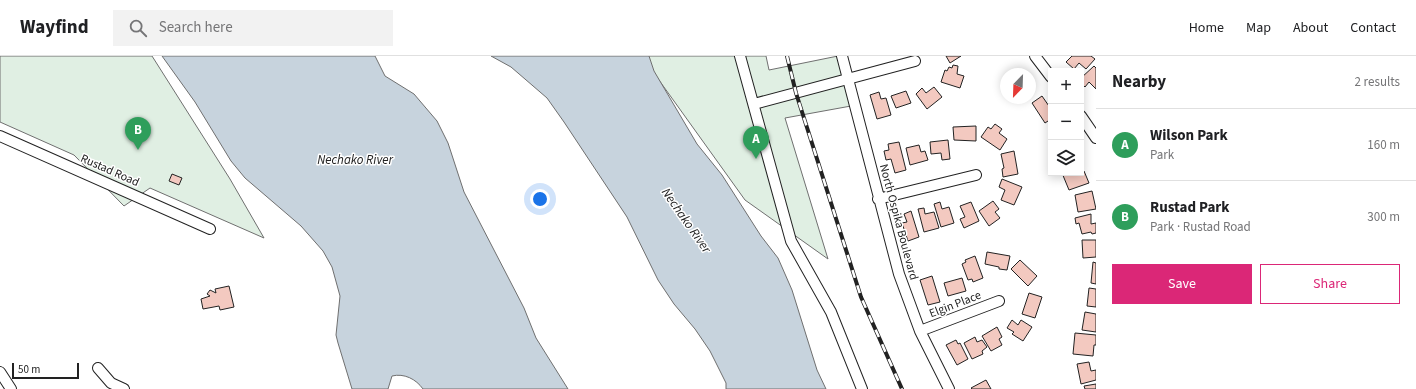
<!DOCTYPE html>
<html lang="en">
<head>
<meta charset="utf-8">
<style>
  :root { --surface:#fff; --page:#f2f2f2; --text:#202124; --muted:#757577; --line:#e0e0e0; --accent:#db2777 }
  body { margin:0; font-family:"Source Sans 3",sans-serif; background:var(--page); color:var(--text) }
  .controls { position:absolute; right:12px; top:12px; display:grid; overflow:hidden; border-radius:0px; box-shadow:0 2px 10px #0003 }
  .controls button { width:36px; height:36px; display:grid; place-items:center; padding:0; border:0; border-bottom:1px solid var(--line); background:var(--surface); color:var(--text); font:20px sans-serif }
  .compass { position:absolute; left:1000px; top:12px; width:36px; height:36px; border-radius:50%; background:var(--surface); box-shadow:0 2px 10px #0003; rotate:203deg }
  .scale { position:absolute; left:12px; bottom:10px; width:67px; box-sizing:border-box; padding-left:4px; border:2px solid #222; border-top:0; font-size:11px; line-height:14px; white-space:nowrap; color:#222; -webkit-text-stroke:3px #fff; paint-order:stroke }
  .you { position:absolute; left:540px; top:143px; width:14px; height:14px; margin:-10px; border:3px solid #fff; border-radius:50%; background:#1a73e8; box-shadow:0 0 0 6px #1a73e833 }
  .badge { display:grid; place-items:center; width:26px; height:26px; border-radius:50%; background:var(--accent); color:#fff; font-size:13px; font-weight:700 }
  .pin { position:absolute; translate:-50% -33px; filter:drop-shadow(0 1px 2px #0008) }
  .pin::after { content:''; position:absolute; top:21px; width:14px; height:12px; background:inherit; clip-path:polygon(0 0,100% 0,50% 100%) }
  .list { margin:0; padding:0; list-style:none }
  h2 { display:flex; justify-content:space-between; align-items:center; height:52px; margin:0; padding:0 16px; font-size:17px }
  h2 small { font-size:13px; font-weight:400; color:var(--muted) }
  .list li { display:grid; grid-template-columns:26px 1fr auto; gap:12px; align-items:center; box-sizing:border-box; height:72px; padding:0 16px; border-top:1px solid var(--line) }
  .list b { display:block; font-size:15px; white-space:nowrap }
  .list p { margin:0; font-size:13px; white-space:nowrap; color:var(--muted) }
  .list em { font-size:13px; font-style:normal; color:var(--muted) }
  .actions { display:flex; gap:8px; padding:12px 16px }
  .actions a { flex:1; padding:9px 0; border:1px solid var(--accent); border-radius:0px; text-align:center; font-size:14px; color:var(--accent) }
  .actions .main { background:var(--accent); color:#fff }
  .icon { flex:none; width:22px; height:22px; fill:none; stroke:currentColor; stroke-width:2; stroke-linecap:round; stroke-linejoin:round }
  .map { position:relative; flex:none; width:1096px; height:333px; overflow:hidden }
  header { display:flex; align-items:center; gap:24px; box-sizing:border-box; height:56px; padding:0 20px; background:var(--surface); border-bottom:1px solid var(--line) }
  header strong { font-size:19px }
  nav { display:flex; gap:22px; margin-inline-start:auto; font-size:14px }
  .search { width:280px; height:36px; background:var(--page); display:flex; align-items:center; gap:10px; box-sizing:border-box; padding:0 14px; border-radius:0px; color:var(--muted); font-size:15px }
  main { display:flex }
  aside { flex:1; background:var(--surface) }
  .map>svg:first-child { display:block }
</style>
</head>
<body>
<header>
<strong>Wayfind</strong>
<div class="search"><svg class="icon" aria-label="search" viewBox="0 0 24 24"><circle cx="10" cy="10" r="6"/><path d="M15 15l6 6"/></svg>Search here</div>
<nav><a>Home</a><a>Map</a><a>About</a><a>Contact</a></nav>
</header>
<main>
<div class="map">
<svg width="1096" height="333" viewBox="0 0 1096 333">
  <rect width="100%" height="100%" fill="#fff"/>
  <path fill="#e0efe3" stroke="#6f6f6f" d="M0,0H152L230,123L264,182L150,132L124,150L74,99L0,66Z
    M645,0H766L769,14L838,0L851,50L785,62L828,203L745,144L651,13Z"/>
  <path fill="#c7d3dd" stroke="#6f6f6f" d="M162,0H375L385,20L414,38L437,65L448,87L464,136L524,252L536,282L568,333H423C416,323 404,317 392,320L388,333H352L338,287L336,279L340,240L332,211L323,195L301,170L245,122L231,105L195,46Z
    M491,0H649L654,15L697,88L722,119L761,180L778,202L792,234L817,314L826,333H726V327L710,295L695,273L674,248L658,224L627,161L564,66L547,42L511,11Z"/>
  <path fill="#f3c9c0" stroke="#222" d="M946,0H961L950,7Z
    M1072,0H1091L1095,3L1086,13L1079,7L1074,13L1066,6Z
    M953,9L958,10L957,18L964,20L960,32L941,26L945,14L947,15L949,11L952,12Z
    M1094,10L1096,12V33L1089,26L1085,31L1081,27V22Z
    M934,31L942,41L927,53L916,38L922,32L926,37Z
    M906,35L911,47L896,52L891,40Z
    M879,36L881,43L886,42L891,59L877,63L870,39Z
    M1042,40L1051,53V63L1045,67L1032,47Z
    M995,68L1002,73L999,77L1007,83L1000,94L981,81L988,71L991,73Z
    M976,70V85L954,84L953,71Z
    M948,84L950,103L942,104L941,97L931,98L930,86Z
    M899,86L906,114L895,117L891,103L886,104L884,95L889,94L888,88Z
    M919,89L921,96L925,95L928,104L910,109L906,92Z
    M1014,95L1018,118L1003,121L1002,113L1004,112L1001,98Z
    M1084,115L1089,127L1069,134L1062,117L1076,118Z
    M172,118L182,122L179,129L169,125Z
    M1002,123L1022,131L1014,149L1001,144L1005,134L999,131Z
    M1092,135L1096,153L1078,156L1075,139Z
    M993,145L999,153L995,156L1000,162L989,170L979,155Z
    M940,146L942,153L949,151L954,167L941,171L934,148Z
    M971,146L979,165L964,172L960,163L965,161L960,150Z
    M924,152L925,158L934,156L939,172L924,176L918,153Z
    M911,155L919,181L908,185L902,167L907,166L904,158Z
    M1091,158V168L1096,167V177L1092,178L1091,176L1082,178L1079,167L1076,168L1075,162Z
    M1082,184H1096V201L1083,202Z
    M987,196L1010,200L1007,214L999,213V211L985,208Z
    M975,200L983,222L973,226L972,223L968,224L962,208L966,206L965,204Z
    M1020,204L1037,220L1028,230L1011,213Z
    M1093,206L1096,207V228L1091,227Z
    M932,220L940,246L928,249L920,224Z
    M962,222L966,235L948,240L944,227Z
    M229,230L234,251L220,254L219,250L203,253L201,243L210,240L207,238L210,234L216,237L215,233Z
    M1089,232L1096,233V251L1087,250Z
    M1029,237L1042,241L1035,262L1022,258Z
    M1085,256L1096,258V276L1082,274Z
    M1012,264L1018,269L1021,264L1032,271L1023,285L1012,278L1014,276L1007,272Z
    M997,271L1002,281L999,283L1002,289L991,295L982,280Z
    M1075,277L1096,279V289H1094L1093,300L1073,298Z
    M975,281L977,286L982,284L987,291L982,295L983,298L972,303L964,287Z
    M956,284L958,288L960,287L968,303L957,309L946,289Z
    M1089,306L1091,315L1096,314V324L1081,328L1077,308Z
    M986,324L991,333H972L971,332Z
    M1096,328V333H1085L1084,330Z"/>
  <g fill="none" stroke-linecap="round" stroke-linejoin="round">
    <defs>
      <path id="minor" d="M740,0L791,185L831,256L862,333
        M842,0L899,218L920,275L949,333
        M1035,0L1051,21
        M754,48L915,5
        M1081,60L1096,82
        M0,80L210,173
        M878,143L976,119
        M920,275L999,245
        M98,312L111,327L124,333
        M0,316L11,333"/>
    </defs>
    <use href="#minor" stroke="#222" stroke-width="12"/>
    <use href="#minor" stroke="#fff" stroke-width="10"/>
    <defs>
      <path id="rail" d="M787,0L796,37L861,241L902,333"/>
    </defs>
    <use href="#rail" stroke="#222" stroke-width="4"/>
    <use href="#rail" stroke="#fff" stroke-width="2.5" stroke-dasharray="8" stroke-linecap="butt"/>
  </g>
  <g text-anchor="middle" stroke-width="3" stroke-linejoin="round" paint-order="stroke">
    <g font-size="12" fill="#222" stroke="#fff">
      <text transform="translate(110 114) rotate(24)" y="4">Rustad Road</text>
      <text transform="translate(899 166) rotate(75)" y="4">North Ospika Boulevard</text>
      <text transform="translate(955 248) rotate(-21)" y="4">Elgin Place</text>
    </g>
    <g font-size="13" font-style="italic" fill="#222" stroke="#fff">
      <text x="355" y="108">Nechako River</text>
      <text transform="translate(687 164) rotate(55)" y="5">Nechako River</text>
    </g>
  </g>
</svg>
<div class="controls">
<button>+</button>
<button>−</button>
<button><svg class="icon" aria-label="layers" viewBox="0 0 24 24"><path d="M12 4l9 5-9 5-9-5zM3 14l9 5 9-5"/></svg></button>
</div>
<svg class="compass" viewBox="-18 -18 36 36"><path d="M0-13l5 13h-10z" fill="#e53935"/><path d="M0 13l5-13h-10z" fill="#757577"/></svg>
<div class="scale">50 m</div>
<div class="you"></div>
<div class="pin badge" style="left:756px;top:103px;background:#2e9e5b">A</div>
<div class="pin badge" style="left:138px;top:94px;background:#2e9e5b">B</div>
</div>
<aside>
<h2>Nearby<small>2 results</small></h2>
<ul class="list">
<li><span class="badge" style="background:#2e9e5b">A</span><div><b>Wilson Park</b><p>Park</p></div><em>160 m</em></li>
<li><span class="badge" style="background:#2e9e5b">B</span><div><b>Rustad Park</b><p>Park · Rustad Road</p></div><em>300 m</em></li>
</ul>
<div class="actions"><a class="main">Save</a><a>Share</a></div>
</aside>
</main>
</body>
</html>
